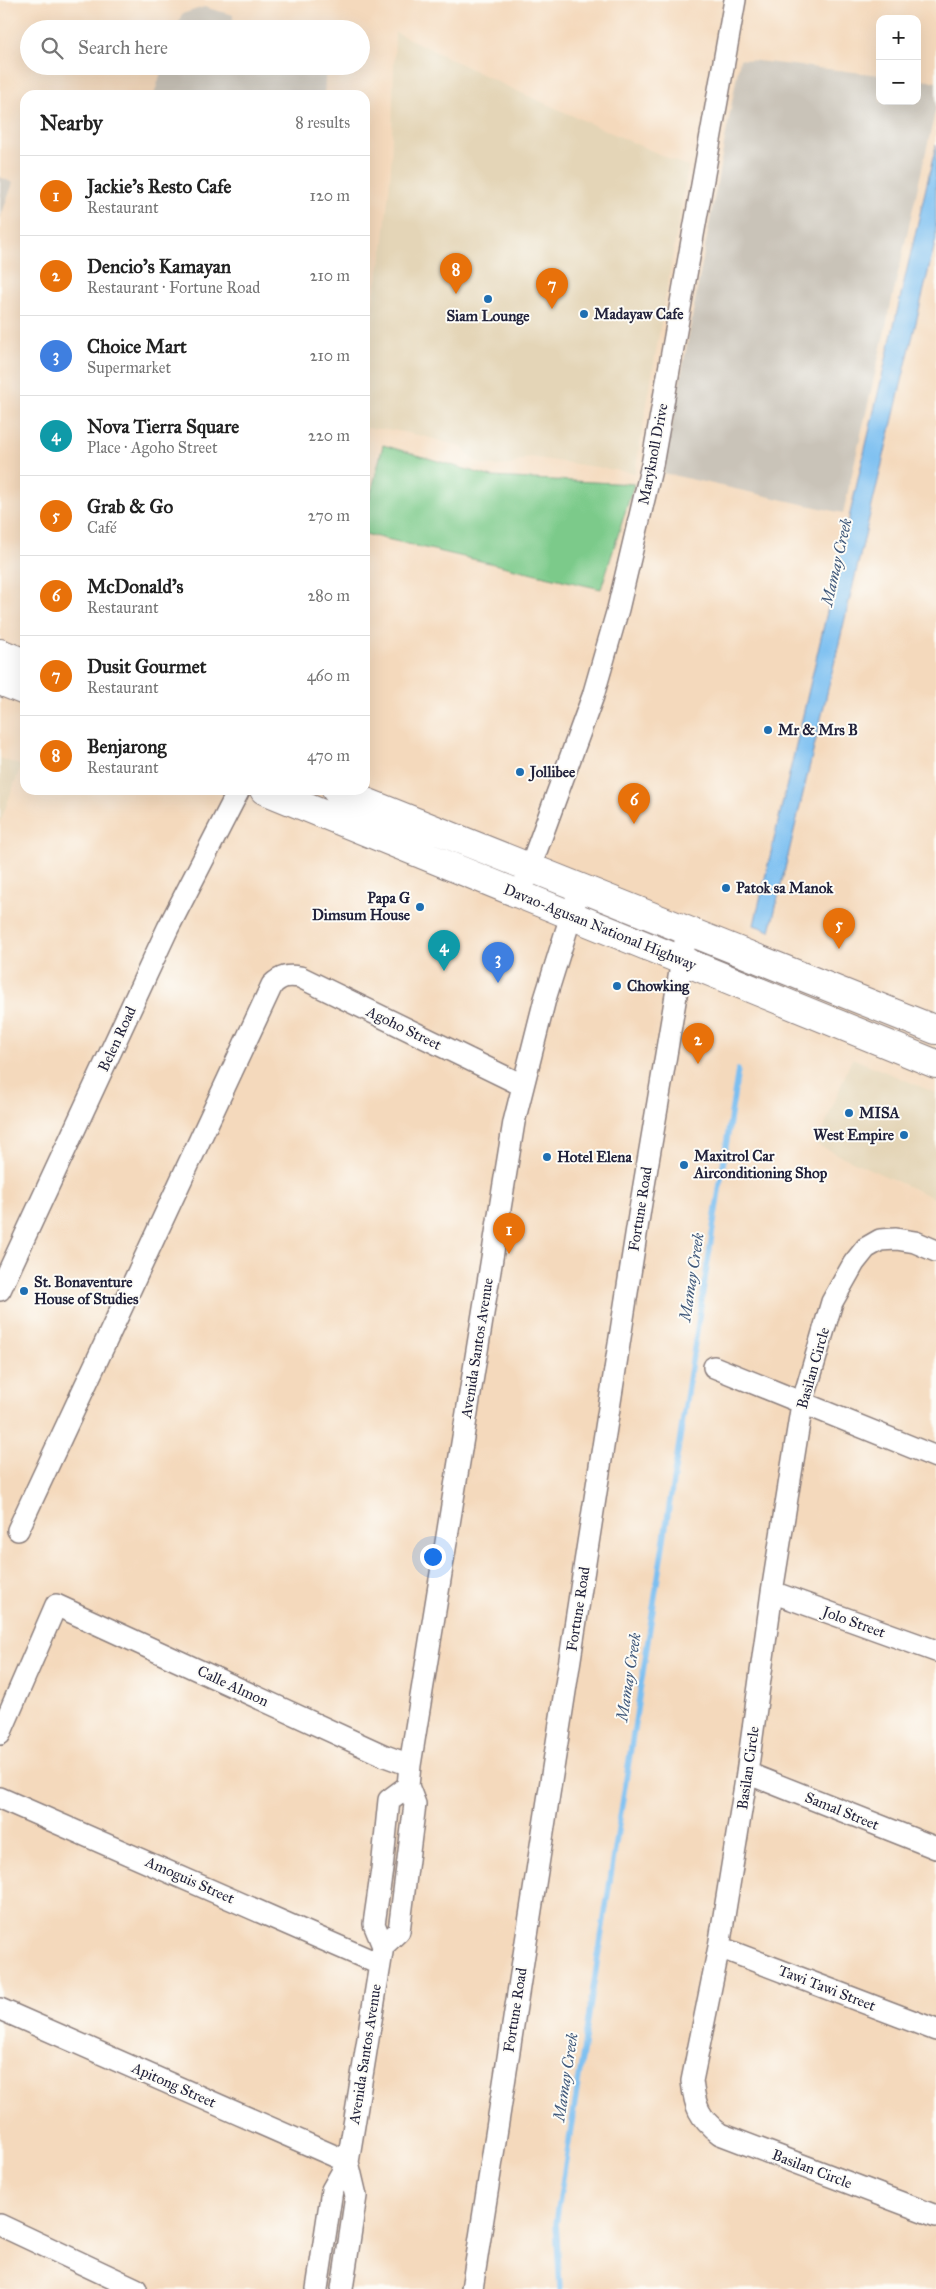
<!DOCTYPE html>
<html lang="en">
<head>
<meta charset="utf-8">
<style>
  :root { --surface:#fff; --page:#f2f2f2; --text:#222; --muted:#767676; --line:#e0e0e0; --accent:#0f766e }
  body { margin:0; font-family:"IM FELL Great Primer",serif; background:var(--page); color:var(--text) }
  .controls { position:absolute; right:15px; top:15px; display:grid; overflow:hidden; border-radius:10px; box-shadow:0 5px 20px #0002 }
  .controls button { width:45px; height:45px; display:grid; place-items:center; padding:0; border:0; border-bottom:1px solid var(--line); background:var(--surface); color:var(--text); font:25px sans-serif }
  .you { position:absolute; left:432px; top:1556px; width:18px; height:18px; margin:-12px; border:4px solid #fff; border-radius:50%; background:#1a73e8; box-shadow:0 0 0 8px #1a73e833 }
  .badge { display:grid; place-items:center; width:32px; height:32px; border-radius:50%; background:var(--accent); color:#fff; font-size:16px; font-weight:700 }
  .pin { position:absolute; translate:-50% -41px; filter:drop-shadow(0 1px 2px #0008) }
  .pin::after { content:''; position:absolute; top:26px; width:18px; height:15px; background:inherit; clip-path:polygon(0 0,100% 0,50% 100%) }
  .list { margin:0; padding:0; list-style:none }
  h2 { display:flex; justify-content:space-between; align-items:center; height:65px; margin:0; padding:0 20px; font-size:21px }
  h2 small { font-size:16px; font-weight:400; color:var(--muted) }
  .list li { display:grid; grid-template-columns:32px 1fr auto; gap:15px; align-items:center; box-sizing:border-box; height:80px; padding:0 20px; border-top:1px solid var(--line) }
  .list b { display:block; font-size:19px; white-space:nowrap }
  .list p { margin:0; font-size:16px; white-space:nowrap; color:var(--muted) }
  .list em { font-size:16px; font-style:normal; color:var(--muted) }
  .icon { flex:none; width:28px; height:28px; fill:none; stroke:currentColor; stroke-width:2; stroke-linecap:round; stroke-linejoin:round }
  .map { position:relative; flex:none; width:936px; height:2289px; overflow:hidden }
  .search { position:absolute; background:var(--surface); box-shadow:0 5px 20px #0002; left:20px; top:20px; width:350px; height:55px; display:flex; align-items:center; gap:12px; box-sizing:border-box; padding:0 18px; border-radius:28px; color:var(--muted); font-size:19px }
  .panel { position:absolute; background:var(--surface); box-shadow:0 5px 20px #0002; left:20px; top:90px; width:350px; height:705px; border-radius:15px }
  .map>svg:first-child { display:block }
</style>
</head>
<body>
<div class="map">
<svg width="936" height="2289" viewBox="0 0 936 2289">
  <rect width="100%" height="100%" fill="#fdfcf7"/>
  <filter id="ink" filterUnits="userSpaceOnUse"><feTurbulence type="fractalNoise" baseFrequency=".02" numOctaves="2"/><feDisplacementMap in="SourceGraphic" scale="10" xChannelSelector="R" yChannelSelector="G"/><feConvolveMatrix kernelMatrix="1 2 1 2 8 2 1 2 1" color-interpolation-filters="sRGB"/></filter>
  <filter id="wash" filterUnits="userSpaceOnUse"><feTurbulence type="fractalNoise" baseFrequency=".0096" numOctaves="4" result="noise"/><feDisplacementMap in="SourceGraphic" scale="20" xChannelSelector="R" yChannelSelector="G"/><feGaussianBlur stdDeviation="1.12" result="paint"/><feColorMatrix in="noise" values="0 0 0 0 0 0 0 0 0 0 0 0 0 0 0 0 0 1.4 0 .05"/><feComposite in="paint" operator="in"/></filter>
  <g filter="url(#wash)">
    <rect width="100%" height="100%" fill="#f4d9bc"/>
    <path fill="#e4d5b7" d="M395,32L508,87L688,167L635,473L530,457L510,465L496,466L483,465L472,459L462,447L423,436L393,430L365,428V338L382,257L391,171Z
      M0,758L21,766L0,823Z
      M852,1058L936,1093V1199L817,1145Z"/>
    <path fill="#c9c3b8" d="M204,7L233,15V20L255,29H176L182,14Z
      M740,59L880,75V101H917V79L936,82V108L843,513L663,473Z
      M163,66H326L324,95H154Z
      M0,177L13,183L0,219Z"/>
    <path fill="#7cca8a" stroke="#4f7662" d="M383,445L492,477L634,484L601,589L365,534V517Z"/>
    <path fill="#7bbff1" stroke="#4e7096" d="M936,145V239L770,931L754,925Z"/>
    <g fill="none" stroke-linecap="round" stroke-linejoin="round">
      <path stroke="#7bbff1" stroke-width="5.5" d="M560,2289L556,2223L738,1070"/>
    </g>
  </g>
  <g filter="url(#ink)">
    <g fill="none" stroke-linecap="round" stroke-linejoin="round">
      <defs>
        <path id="minor" d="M520,895L593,696L618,609L652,465L735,0
          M936,1251L915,1242L896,1239L880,1240L866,1248L854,1263L832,1302L802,1404L772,1592L747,1773L719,1947L692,2081C695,2107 699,2118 720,2134L936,2216
          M0,1290L168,928L239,790
          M714,1367L936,1457
          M18,1530L272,985C281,976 288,975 300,977L522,1085
          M772,1592L936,1651
          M0,1734L56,1605L385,1756L410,1765
          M747,1773L936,1848
          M0,1798L379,1964
          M383,1946L399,1931L415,1804L408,1786L410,1765L514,1122L545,999L580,887
          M719,1947L936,2030
          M0,2009L348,2162
          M0,2225L136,2289
          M317,2289L332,2190L348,2162L383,1946L374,1924L382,1869L389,1800L408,1786
          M342,2289L356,2196L348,2162
          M472,2289L640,1209L687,930"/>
        <path id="primary" d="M0,653L25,663
          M0,681L25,691
          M264,790L936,1064
          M336,790L936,1030"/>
      </defs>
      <use href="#minor" stroke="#8b7e7c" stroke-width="24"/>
      <use href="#primary" stroke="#8b7e7c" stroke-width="30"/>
      <use href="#minor" stroke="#fff" stroke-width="21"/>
      <use href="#primary" stroke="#fff" stroke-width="28"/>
    </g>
  </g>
  <g fill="#1f6fb2" stroke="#fdfcf7" stroke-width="2">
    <circle cx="488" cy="299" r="5"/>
    <circle cx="584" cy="314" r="5"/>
    <circle cx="768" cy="730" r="5"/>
    <circle cx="520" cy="772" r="5"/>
    <circle cx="726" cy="888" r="5"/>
    <circle cx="420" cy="907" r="5"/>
    <circle cx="617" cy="986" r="5"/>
    <circle cx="849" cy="1113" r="5"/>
    <circle cx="904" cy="1135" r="5"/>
    <circle cx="547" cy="1157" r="5"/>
    <circle cx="684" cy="1165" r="5"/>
    <circle cx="24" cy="1291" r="5"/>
  </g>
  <g text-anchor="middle" stroke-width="4" stroke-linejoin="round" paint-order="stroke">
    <g font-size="15" font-weight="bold" fill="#22223b" stroke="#fdfcf7" text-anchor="start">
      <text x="594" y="319">Madayaw Cafe</text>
      <text x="488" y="321" text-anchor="middle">Siam Lounge</text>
      <text x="778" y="735">Mr &amp; Mrs B</text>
      <text x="530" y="777">Jollibee</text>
      <text x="736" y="893">Patok sa Manok</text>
      <text x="410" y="903" text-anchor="end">Papa G<tspan x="410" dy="17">Dimsum House</tspan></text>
      <text x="627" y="991">Chowking</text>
      <text x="859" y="1118">MISA</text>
      <text x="894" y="1140" text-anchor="end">West Empire</text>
      <text x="694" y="1161">Maxitrol Car<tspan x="694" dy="17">Airconditioning Shop</tspan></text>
      <text x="557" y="1162">Hotel Elena</text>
      <text x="34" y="1287">St. Bonaventure<tspan x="34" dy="17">House of Studies</tspan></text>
    </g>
    <g font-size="15" fill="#22223b" stroke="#fdfcf7">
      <text transform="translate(653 454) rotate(-79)" y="5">Maryknoll Drive</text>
      <text transform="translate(600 927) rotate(22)" y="5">Davao-Agusan National Highway</text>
      <text transform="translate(404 1028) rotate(26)" y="5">Agoho Street</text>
      <text transform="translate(117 1039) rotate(-65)" y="5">Belen Road</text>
      <text transform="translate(640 1209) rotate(-81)" y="5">Fortune Road</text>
      <text transform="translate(477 1348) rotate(-81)" y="5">Avenida Santos Avenue</text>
      <text transform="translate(813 1368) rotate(-74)" y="5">Basilan Circle</text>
      <text transform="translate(578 1609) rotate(-81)" y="5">Fortune Road</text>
      <text transform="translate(854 1622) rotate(20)" y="5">Jolo Street</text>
      <text transform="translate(233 1686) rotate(25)" y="5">Calle Almon</text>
      <text transform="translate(748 1768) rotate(-82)" y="5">Basilan Circle</text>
      <text transform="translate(842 1811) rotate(22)" y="5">Samal Street</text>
      <text transform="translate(190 1880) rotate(24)" y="5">Amoguis Street</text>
      <text transform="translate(827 1988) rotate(21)" y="5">Tawi Tawi Street</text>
      <text transform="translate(515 2010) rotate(-81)" y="5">Fortune Road</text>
      <text transform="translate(365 2054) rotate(-81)" y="5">Avenida Santos Avenue</text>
      <text transform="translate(174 2085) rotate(24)" y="5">Apitong Street</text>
      <text transform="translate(812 2169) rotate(21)" y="5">Basilan Circle</text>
    </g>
    <g font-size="16" font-style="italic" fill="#41597b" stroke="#fdfcf7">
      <text transform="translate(836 562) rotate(-77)" y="6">Mamay Creek</text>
      <text transform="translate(691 1277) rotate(-81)" y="6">Mamay Creek</text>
      <text transform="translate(628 1677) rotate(-81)" y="6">Mamay Creek</text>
      <text transform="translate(565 2077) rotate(-81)" y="6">Mamay Creek</text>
    </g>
  </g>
</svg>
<div class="controls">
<button>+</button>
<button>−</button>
</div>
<div class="you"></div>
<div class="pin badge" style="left:509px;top:1254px;background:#e8710a">1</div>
<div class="pin badge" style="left:698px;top:1064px;background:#e8710a">2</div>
<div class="pin badge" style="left:498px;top:983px;background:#3f7fe0">3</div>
<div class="pin badge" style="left:444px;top:971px;background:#0f9aa8">4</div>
<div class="pin badge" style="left:839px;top:949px;background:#e8710a">5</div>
<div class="pin badge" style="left:634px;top:824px;background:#e8710a">6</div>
<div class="pin badge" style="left:552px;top:309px;background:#e8710a">7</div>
<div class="pin badge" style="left:456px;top:294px;background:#e8710a">8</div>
<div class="search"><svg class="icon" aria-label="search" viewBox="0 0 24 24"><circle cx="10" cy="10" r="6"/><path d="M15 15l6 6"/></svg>Search here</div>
<section class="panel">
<h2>Nearby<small>8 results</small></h2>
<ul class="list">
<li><span class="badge" style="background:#e8710a">1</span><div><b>Jackie's Resto Cafe</b><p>Restaurant</p></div><em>120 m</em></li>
<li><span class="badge" style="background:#e8710a">2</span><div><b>Dencio's Kamayan</b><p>Restaurant · Fortune Road</p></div><em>210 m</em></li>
<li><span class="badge" style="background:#3f7fe0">3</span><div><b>Choice Mart</b><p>Supermarket</p></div><em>210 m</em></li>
<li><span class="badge" style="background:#0f9aa8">4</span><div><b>Nova Tierra Square</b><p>Place · Agoho Street</p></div><em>220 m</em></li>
<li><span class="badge" style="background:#e8710a">5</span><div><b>Grab &amp; Go</b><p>Café</p></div><em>270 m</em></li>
<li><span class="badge" style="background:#e8710a">6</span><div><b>McDonald's</b><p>Restaurant</p></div><em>280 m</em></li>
<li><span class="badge" style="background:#e8710a">7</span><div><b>Dusit Gourmet</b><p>Restaurant</p></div><em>460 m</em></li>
<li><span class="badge" style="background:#e8710a">8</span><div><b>Benjarong</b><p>Restaurant</p></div><em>470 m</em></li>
</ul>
</section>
</div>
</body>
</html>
